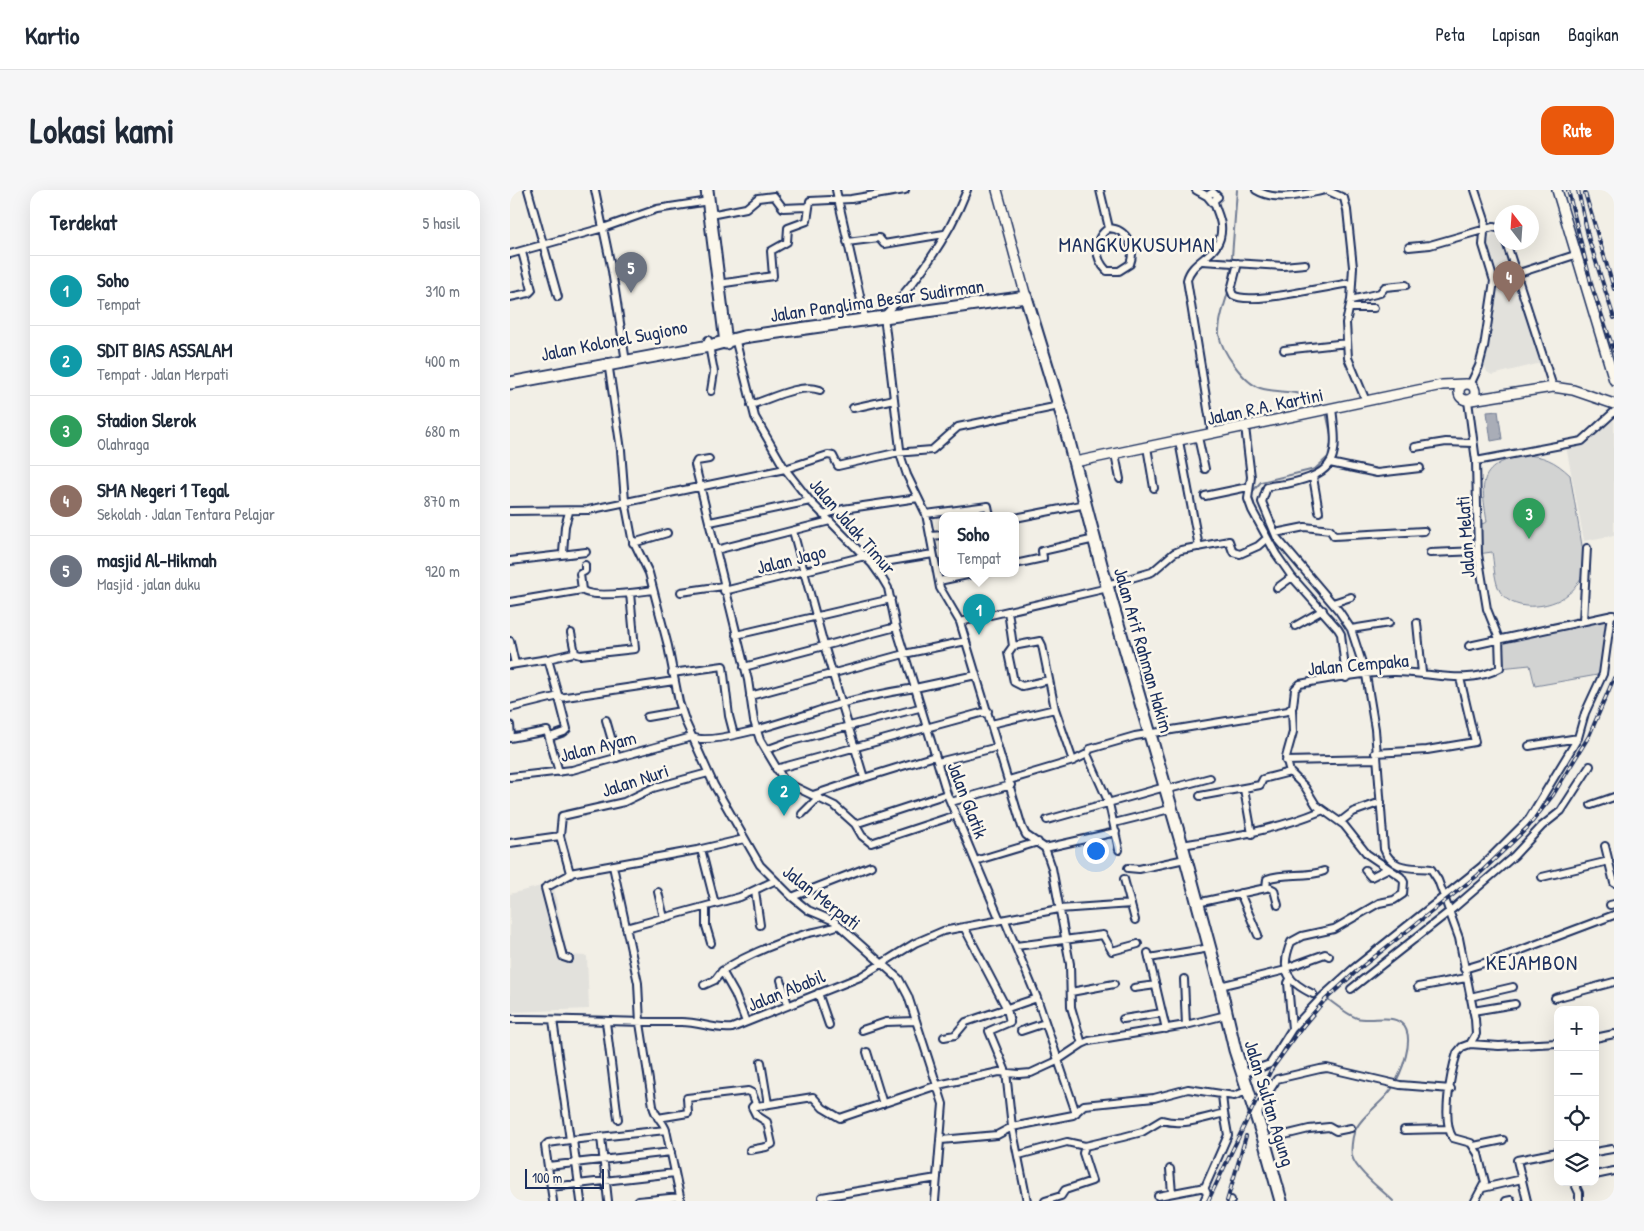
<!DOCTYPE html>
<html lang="id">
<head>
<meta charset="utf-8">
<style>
  :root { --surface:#fff; --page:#f6f6f7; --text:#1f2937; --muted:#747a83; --line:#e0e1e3; --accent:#ea580c }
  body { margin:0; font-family:"Patrick Hand",sans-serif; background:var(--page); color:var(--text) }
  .controls { position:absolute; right:15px; bottom:15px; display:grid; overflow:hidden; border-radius:10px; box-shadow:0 5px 20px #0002 }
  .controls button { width:45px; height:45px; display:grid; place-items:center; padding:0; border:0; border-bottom:1px solid var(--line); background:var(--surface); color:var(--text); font:25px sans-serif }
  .compass { position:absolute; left:984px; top:15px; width:45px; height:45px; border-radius:50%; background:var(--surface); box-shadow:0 5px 20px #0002; rotate:343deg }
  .scale { position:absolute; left:15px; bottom:12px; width:79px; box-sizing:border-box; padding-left:5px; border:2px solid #1b2f5e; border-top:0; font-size:14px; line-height:18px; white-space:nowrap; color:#1b2f5e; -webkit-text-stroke:4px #fbf7ec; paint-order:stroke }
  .you { position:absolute; left:585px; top:660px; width:18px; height:18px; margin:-12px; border:4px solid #fff; border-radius:50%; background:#1a73e8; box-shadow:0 0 0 8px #1a73e833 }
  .badge { display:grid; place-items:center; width:32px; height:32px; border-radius:50%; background:var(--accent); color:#fff; font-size:16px; font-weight:700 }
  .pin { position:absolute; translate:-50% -41px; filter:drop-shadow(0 1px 2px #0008) }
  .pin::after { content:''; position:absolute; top:26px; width:18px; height:15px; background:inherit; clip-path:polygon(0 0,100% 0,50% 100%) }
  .popup { position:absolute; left:429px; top:322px; width:80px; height:65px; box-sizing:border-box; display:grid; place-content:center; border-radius:10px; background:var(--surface); filter:drop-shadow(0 1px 4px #0005); font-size:16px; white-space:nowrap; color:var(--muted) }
  .popup b { font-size:19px; color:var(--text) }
  .popup::after { content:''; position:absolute; left:50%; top:100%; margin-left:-10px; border:10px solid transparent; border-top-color:var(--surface) }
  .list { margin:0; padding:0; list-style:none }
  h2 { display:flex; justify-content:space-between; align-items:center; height:65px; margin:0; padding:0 20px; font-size:21px }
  h2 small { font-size:16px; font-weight:400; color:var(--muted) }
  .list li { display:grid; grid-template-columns:32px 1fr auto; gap:15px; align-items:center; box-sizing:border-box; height:70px; padding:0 20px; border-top:1px solid var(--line) }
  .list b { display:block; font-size:19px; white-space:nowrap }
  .list p { margin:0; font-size:16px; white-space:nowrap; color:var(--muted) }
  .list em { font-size:16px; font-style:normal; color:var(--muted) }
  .icon { flex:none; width:28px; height:28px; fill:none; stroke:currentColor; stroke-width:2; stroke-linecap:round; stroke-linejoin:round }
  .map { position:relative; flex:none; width:1104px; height:1011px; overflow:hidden; border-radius:15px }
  header { display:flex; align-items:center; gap:30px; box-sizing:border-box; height:70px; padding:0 25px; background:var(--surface); border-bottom:1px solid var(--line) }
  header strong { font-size:24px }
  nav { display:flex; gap:28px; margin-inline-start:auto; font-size:18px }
  .intro { display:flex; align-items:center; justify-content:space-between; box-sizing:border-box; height:120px; padding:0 30px }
  h1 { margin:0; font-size:35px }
  .button { padding:12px 22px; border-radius:15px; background:var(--accent); color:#fff; font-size:18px; font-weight:700 }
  main { display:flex; gap:30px; padding:0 30px }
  aside { flex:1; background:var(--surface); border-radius:15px; box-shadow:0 5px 20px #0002 }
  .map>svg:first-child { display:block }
</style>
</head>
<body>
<header>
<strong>Kartio</strong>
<nav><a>Peta</a><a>Lapisan</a><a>Bagikan</a></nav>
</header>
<div class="intro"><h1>Lokasi kami</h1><a class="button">Rute</a></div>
<main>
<aside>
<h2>Terdekat<small>5 hasil</small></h2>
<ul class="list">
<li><span class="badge" style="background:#0f9aa8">1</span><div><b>Soho</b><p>Tempat</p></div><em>310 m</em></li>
<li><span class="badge" style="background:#0f9aa8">2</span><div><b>SDIT BIAS ASSALAM</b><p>Tempat · Jalan Merpati</p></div><em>400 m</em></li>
<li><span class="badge" style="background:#2e9e5b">3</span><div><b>Stadion Slerok</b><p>Olahraga</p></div><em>680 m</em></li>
<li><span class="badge" style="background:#8d6e63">4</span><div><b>SMA Negeri 1 Tegal</b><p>Sekolah · Jalan Tentara Pelajar</p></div><em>870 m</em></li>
<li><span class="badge" style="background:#6b7280">5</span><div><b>masjid Al-Hikmah</b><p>Masjid · jalan duku</p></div><em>920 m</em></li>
</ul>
</aside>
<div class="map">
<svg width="1104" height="1011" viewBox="0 0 1104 1011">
  <rect width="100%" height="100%" fill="#f2efe6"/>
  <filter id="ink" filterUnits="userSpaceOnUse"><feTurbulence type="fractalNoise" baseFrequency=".02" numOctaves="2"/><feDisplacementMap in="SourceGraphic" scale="10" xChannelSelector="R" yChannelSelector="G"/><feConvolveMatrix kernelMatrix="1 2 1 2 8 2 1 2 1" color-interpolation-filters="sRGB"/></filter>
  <g filter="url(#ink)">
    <path fill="#e2e1dc" d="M983,44L990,45L992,52L996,53L1031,173L982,185L977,182L974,174L988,87L978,53Z
      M1098,231H1104V345L1074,351L1056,256L1072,254Z
      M43,693L57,765L77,766L79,819L0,822V704Z"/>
    <path fill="#d2d3d2" stroke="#768198" d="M1012,265C1033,265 1045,271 1060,285L1076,379C1070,388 1067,398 1058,404C1041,419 998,424 988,397C984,387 984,373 982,362L968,364L966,336L977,332C971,293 967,277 1012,265Z
      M1101,425L1093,484L1025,496L1020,475L990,478L989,449Z"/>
    <path fill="#a9adb7" stroke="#707b93" d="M988,221L992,249L981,251L977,222Z"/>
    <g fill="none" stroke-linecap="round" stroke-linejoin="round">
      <path stroke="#707b93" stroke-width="2" d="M720,94L727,0
        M719,98C716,112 708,129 709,144C711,160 734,193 750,198C772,205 795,197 812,216
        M746,321L741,303L751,292L805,279L818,267L822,249L816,222
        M815,807C825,814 836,824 847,828C861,832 880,824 891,833C908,846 890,886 881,900C870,915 850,927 844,943C842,949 841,960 842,966C846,981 872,1000 883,1011"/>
      <defs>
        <path id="street" d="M18,0L48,107
          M85,0L102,81L116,172
          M326,0L355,128
          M590,0L599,38
          M686,0L697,6L702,12L708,7L703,2L697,6
          M746,0C767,13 794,4 816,0
          M816,0L834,8L837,20L843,77L841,110L836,133L838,168L856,211
          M200,25L236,18L248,8L264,6L273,18L297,17
          M599,38C617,39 626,58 620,74L609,81H597C584,68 583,48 599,38Z
          M337,52L369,48L374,54L434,44
          M996,52L1043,197
          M899,57L920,55L983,37L992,39
          M0,64L93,38L147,19L199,11
          M692,71L773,76L795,74
          M728,73L721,100L723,105C740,116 819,95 842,93
          M984,91L1065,65
          M208,94L263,86L261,61L277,52L278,38L297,31L300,11L341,9L395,0
          M0,107L19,103L22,100L12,62
          M841,110L870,103L875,97L896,95
          M840,118H864
          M225,148L245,227L275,279L318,265L323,266L328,276L385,263L422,260L448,237L549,216
          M198,150L204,182L201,201
          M774,160L837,153
          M98,172L111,260L115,311L122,348L139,383L158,456L169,512L176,533L204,595L250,675L282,707L298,720L324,731L389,789L398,806L433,914L425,1011
          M960,195L969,176L974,157L984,91L973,55L975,30L965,0
          M241,215C260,209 290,193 310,200
          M343,218L384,209
          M822,218C828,267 829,283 776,294C769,295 763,295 757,297L752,312L767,348L829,421L841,439L856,485L865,539L874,659C882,681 902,677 921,679L928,690L949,748L965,829L966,844L960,854
          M735,237L741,287L738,309L742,320L766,364L782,387L828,439L831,444L836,488
          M702,244L677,90C682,67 714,67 711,35C710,27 706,20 704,12
          M688,247L695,279
          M669,251L689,357
          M637,257L644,298
          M905,257L936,252L963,253
          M605,264L610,289
          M199,269L187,271L185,275L238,490L244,531L250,550L275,592L325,616L345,634L352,646L361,653L446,625
          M966,271L1072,251L1104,222
          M820,273L867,283L910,278
          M803,287L809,322
          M695,306L738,297
          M0,321L78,320L275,279L300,311L362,374L372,388L378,398L386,437L405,498C380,502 354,507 330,514C301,522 205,558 182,547L62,580L0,587
          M416,324L478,316L480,326
          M313,325L333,319L408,308
          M505,328L576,314
          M200,332L300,311
          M283,341L314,455L354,588L425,566
          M765,343L795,337L820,340L824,346L914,341
          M420,346L433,345
          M123,353L157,343
          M206,360L320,331
          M53,363L55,336L59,322
          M920,363L968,361
          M0,371L76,362
          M362,374L423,364
          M505,374L533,368L532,361L585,349
          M429,391L462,384
          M597,395L642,382L664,363L671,360L719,351L723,362L730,364L748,356L756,349
          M767,398L782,387
          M72,400L70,384L75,381V375
          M214,401L355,366
          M171,402L213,396
          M0,412L72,400C82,409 129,402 143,400
          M823,413L841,407
          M498,421L503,456L530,451L532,455L545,519L563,571
          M1073,431L1077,358
          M450,432L430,398L416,324L397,285L391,267L374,126C408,90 439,46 457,0
          M907,433L912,483
          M785,436L813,420
          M841,439L879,433
          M61,443L65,463
          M226,445L381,409
          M0,451L5,474
          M503,456L498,463L504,492L512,496L539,490
          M959,456L1103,425
          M38,469L63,463L70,465L125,459L120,403
          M0,475L38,469L49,508L164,491
          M234,477L386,437
          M162,483L213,476L219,526L224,545
          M466,485L405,498L437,604L490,730
          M240,506L394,464L456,451
          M0,518L49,506
          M782,519L783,542L776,567L780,582L795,597L806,615L834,635L857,664L891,687L894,692L893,704L884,710L869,713L824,739L792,746L781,752C769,781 778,792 803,804
          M137,527L171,521
          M96,530L107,568
          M481,534L545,519
          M0,535L1,547
          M40,547L54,542L57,539L49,508
          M0,548L37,541L49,582
          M1019,556L1068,548
          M256,560L278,552L409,518
          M865,563L917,560L965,552L950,488
          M577,564L599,613L609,660
          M776,571L866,569
          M428,572L488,557
          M266,579L478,521
          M198,583L143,598L114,612L52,626L50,646L60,683L187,660L234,649
          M499,590L563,571L577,564L580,559L625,546L778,521L783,516L785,499L790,494C820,488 853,483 883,482C918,481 957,497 990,478L989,449L977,419L968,364L966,271L958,211
          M734,599L742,644
          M655,600L700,588
          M303,605L354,588
          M690,606L750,595L753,589L780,582
          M441,612L501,595
          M1081,615L1104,607
          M292,624L308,608
          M537,630L655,597
          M830,632L843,622L871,612
          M604,633L660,619
          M345,634L437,604
          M0,653L50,646
          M672,655C720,647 766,640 811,621
          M1095,656L1104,693
          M535,658L606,642
          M191,659L205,714
          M465,671L528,652
          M103,676L128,793L130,833L143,916C145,927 153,931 156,940
          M618,678L629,679L675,669
          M855,680L861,687L877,679
          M1032,687L1099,671
          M614,689L625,730
          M756,696L764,700L768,715
          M245,701L250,735
          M148,702L154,728
          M730,703L748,745
          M282,707L361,676
          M687,713L756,698L757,689C776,682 796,688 814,681
          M1100,715L1104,714
          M196,717V736L201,753
          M496,733L527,808L566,923
          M454,737L497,819L500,832L479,841L496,882L502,937L517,1011
          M116,738L230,707L264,691
          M506,756L593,745L602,761L628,754
          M638,763L656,839
          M639,768L700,758
          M59,769L53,767L35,698L61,684
          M776,778L815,764L819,766
          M954,779L987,769L1104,725
          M674,789L676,835
          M271,790L278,815
          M194,795L205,790L212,781
          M710,796L776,780
          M908,797L956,788
          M624,798L646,795
          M841,799L945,717L1004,666L1032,636L1051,621L1080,576
          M561,802L604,794
          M308,803L319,835
          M960,807L1003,797
          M1045,808L1104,792
          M963,821L1005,814
          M0,829C57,828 112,833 169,832C188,831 203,840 222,838L350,787L405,753L433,741L549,719L621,714
          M613,829L652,823
          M43,830L60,950L156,940L171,1011
          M96,832L108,929
          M236,832L225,804L212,781C237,764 267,753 295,744C307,741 318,740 329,735
          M782,839L812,807L843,779L971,677L1019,629L1068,548L1075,523L1093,484L1101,425
          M352,840L376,832L406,831
          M511,841L535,833
          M434,847L445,845L456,832L527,808
          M1085,848L1104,844
          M572,854L561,817L560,774L542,678L535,658L516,645L512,637L450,432L598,398
          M357,862L373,914
          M251,872L258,914
          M732,884L760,874L782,839L778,793L780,789
          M748,925L751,914L767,889L810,879L817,878L890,895L941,899
          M148,928L178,923L177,908L238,901L242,903L247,916L303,907L313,918L330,928L428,895L489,882L509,884L521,883L545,872L572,854L579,851L676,835L716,825
          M894,940L938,939
          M91,947L98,1011
          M63,950L71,1011
          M431,950L487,945L502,937L563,925L574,915L644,908L678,899L724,906L737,901
          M754,950L799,939L819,937L826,941L841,938
          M964,956L993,950
          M240,960L256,957L262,954L257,932L246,925L242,917L245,914
          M1085,962L1102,959
          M509,965L557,952L575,956L613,947L632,942L652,930C671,936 691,929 711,924L714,923L712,905
          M38,976L161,962
          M660,979L662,1003
          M1085,985L1104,981
          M1064,992L1069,1003V1011
          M41,997L165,983
          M973,998L1012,989
          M648,1006L695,997L718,945L714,923
          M312,1007L427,988
          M43,1011L35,956L38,953L60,950
          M128,1011L170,1007
          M535,1011L551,1006L555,1000L582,991L573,963L575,956
          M694,1011L697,1004L694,997
          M721,1011V1010
          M965,1011L975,992L968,964L961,953L943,948C931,931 941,882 947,863L952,857L960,854L989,856L1048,853
          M996,1011L1001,1010
          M1017,1011L1007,970L1048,962"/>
        <path id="secondary" d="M487,0L516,107
          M1047,0L1104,190
          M949 202a8 8 0 1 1 16 0a8 8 0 1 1-16 0Z
          M961,210L1043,197L1063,200L1104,214
          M565,272L932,195L955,194"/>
        <path id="highway" d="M197,0L216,153
          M0,193L199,156L233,147L516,107L552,225L593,382L672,655L710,796L725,860L754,950L771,1011"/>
      </defs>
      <use href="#street" stroke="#1b2f5e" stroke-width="10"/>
      <use href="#secondary" stroke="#1b2f5e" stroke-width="12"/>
      <use href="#highway" stroke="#1b2f5e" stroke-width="15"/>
      <use href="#street" stroke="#fbf7ec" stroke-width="6"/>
      <use href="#secondary" stroke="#fbf7ec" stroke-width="9"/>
      <use href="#highway" stroke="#fbf7ec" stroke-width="11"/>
      <defs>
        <path id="rail" d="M1058,0L1082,97L1104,161
          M1068,0L1079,50L1104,128
          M1075,3L1104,99
          M698,1011L761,880L793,836L814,811L849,779L968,685L1018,637L1043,605L1079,546L1104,488
          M717,1011L736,946"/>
      </defs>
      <use href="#rail" stroke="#1b2f5e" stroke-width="4"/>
      <use href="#rail" stroke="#fbf7ec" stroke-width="2" stroke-dasharray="5.5" stroke-linecap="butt"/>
    </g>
  </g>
  <g text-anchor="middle" stroke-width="5" stroke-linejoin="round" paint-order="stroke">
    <g font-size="19" fill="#1b2f5e" stroke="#fbf7ec">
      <text transform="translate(367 110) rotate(-8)" y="7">Jalan Panglima Besar Sudirman</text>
      <text transform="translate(104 150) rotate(-11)" y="7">Jalan Kolonel Sugiono</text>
      <text transform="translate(755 216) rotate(-12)" y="7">Jalan R.A. Kartini</text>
      <text transform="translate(343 336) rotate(49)" y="7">Jalan Jalak Timur</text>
      <text transform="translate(955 347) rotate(-94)" y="7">Jalan Melati</text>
      <text transform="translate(281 369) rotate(-14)" y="7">Jalan Jago</text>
      <text transform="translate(634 460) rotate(74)" y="7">Jalan Arif Rahman Hakim</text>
      <text transform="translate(848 474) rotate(-5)" y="7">Jalan Cempaka</text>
      <text transform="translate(88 556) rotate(-14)" y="7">Jalan Ayam</text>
      <text transform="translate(125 590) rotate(-18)" y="7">Jalan Nuri</text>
      <text transform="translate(458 610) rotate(69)" y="7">Jalan Glatik</text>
      <text transform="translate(312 707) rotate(38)" y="7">Jalan Merpati</text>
      <text transform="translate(276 800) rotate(-22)" y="7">Jalan Ababil</text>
      <text transform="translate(760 913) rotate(73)" y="7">Jalan Sultan Agung</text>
    </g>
    <g font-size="21" letter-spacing="1" fill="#1b2f5e" stroke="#fbf7ec">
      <text x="627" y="62">MANGKUKUSUMAN</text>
      <text x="1022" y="780">KEJAMBON</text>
    </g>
  </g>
</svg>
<div class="controls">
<button>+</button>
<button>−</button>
<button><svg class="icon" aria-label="locate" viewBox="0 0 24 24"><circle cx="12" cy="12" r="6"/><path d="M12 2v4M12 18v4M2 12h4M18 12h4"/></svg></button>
<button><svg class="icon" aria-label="layers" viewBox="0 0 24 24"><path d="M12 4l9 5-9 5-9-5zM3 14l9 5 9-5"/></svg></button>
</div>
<svg class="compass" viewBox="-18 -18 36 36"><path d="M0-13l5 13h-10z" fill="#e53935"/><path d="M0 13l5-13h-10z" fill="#747a83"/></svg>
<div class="scale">100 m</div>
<div class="you"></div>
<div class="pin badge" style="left:469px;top:445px;background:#0f9aa8">1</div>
<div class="popup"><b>Soho</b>Tempat</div>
<div class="pin badge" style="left:274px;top:626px;background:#0f9aa8">2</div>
<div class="pin badge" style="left:1019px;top:349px;background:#2e9e5b">3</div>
<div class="pin badge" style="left:999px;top:112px;background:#8d6e63">4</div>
<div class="pin badge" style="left:121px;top:103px;background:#6b7280">5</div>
</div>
</main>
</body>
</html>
